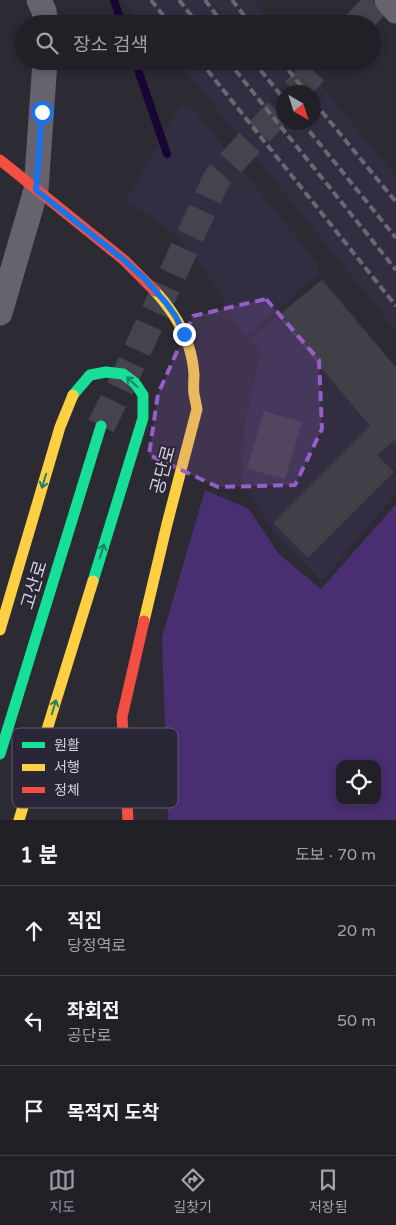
<!DOCTYPE html>
<html lang="ko">
<head>
<meta charset="utf-8">
<style>
  :root { --surface:#212026; --page:#29282e; --text:#f1f3f6; --muted:#a2a3a7; --line:#3e3e43; --accent:#9a97a2 }
  body { margin:0; font-family:"Varela Round","Noto Sans KR",sans-serif; background:var(--page); color:var(--text) }
  .controls { position:absolute; right:15px; bottom:15px; display:grid; overflow:hidden; border-radius:10px; box-shadow:0 2px 8px #0003 }
  .controls button { width:45px; height:45px; display:grid; place-items:center; padding:0; border:0; border-bottom:1px solid var(--line); background:var(--surface); color:var(--text); font:25px sans-serif }
  .compass { position:absolute; left:276px; top:85px; width:45px; height:45px; border-radius:50%; background:var(--surface); box-shadow:0 2px 8px #0003; rotate:141deg }
  .stop { position:absolute; width:15px; height:15px; margin:-11px; border:4px solid #1a73e8; border-radius:50%; background:#fff }
  .stop.end { background:#1a73e8; border-color:#fff; box-shadow:0 1px 5px #0008 }
  .list { margin:0; padding:0; list-style:none }
  h2 { display:flex; justify-content:space-between; align-items:center; height:65px; margin:0; padding:0 20px; font-size:21px }
  h2 small { font-size:16px; font-weight:400; color:var(--muted) }
  .list li { display:grid; grid-template-columns:32px 1fr auto; gap:15px; align-items:center; box-sizing:border-box; height:90px; padding:0 20px; border-top:1px solid var(--line) }
  .list b { display:block; font-size:19px; white-space:nowrap }
  .list p { margin:0; font-size:16px; white-space:nowrap; color:var(--muted) }
  .list em { font-size:16px; font-style:normal; color:var(--muted) }
  .icon { flex:none; width:28px; height:28px; fill:none; stroke:currentColor; stroke-width:2; stroke-linecap:round; stroke-linejoin:round }
  .map { position:relative; flex:none; width:396px; height:820px; overflow:hidden }
  .search { position:absolute; background:var(--surface); box-shadow:0 2px 8px #0003; left:15px; right:15px; top:15px; height:55px; display:flex; align-items:center; gap:12px; box-sizing:border-box; padding:0 18px; border-radius:28px; color:var(--muted); font-size:19px }
  .sheet { height:335px; background:var(--surface) }
  nav { display:flex; justify-content:space-around; align-items:center; box-sizing:border-box; height:70px; border-top:1px solid var(--line); background:var(--surface); font-size:14px; color:var(--muted) }
  nav a { display:grid; justify-items:center; gap:2px }
  nav .on { color:var(--accent) }
  .map>svg:first-child { display:block }
</style>
</head>
<body>
<div class="map">
<svg width="396" height="820" viewBox="0 0 396 820">
  <rect width="100%" height="100%" fill="#2c2a33"/>
  <path fill="#332d42" fill-rule="evenodd" d="M121,0H254L272,24H144Z
    M178,61H301L396,177V331ZM314,92V122H284V92Z
    M180,105L191,106L318,264V275L246,337L230,315L224,301L206,272L181,240L150,216L126,201Z
    M323,278L396,366V494L322,581L277,537L242,481L244,426L261,353L249,339Z"/>
  <path fill="#492e71" fill-rule="evenodd" d="M205,490L249,509L279,554L321,589L396,504V820H168L162,637ZM340,764H377V801H340Z"/>
  <g fill="none" stroke-linecap="round" stroke-linejoin="round">
    <path stroke="#190434" stroke-width="8" d="M114,0L122,24
      M135,61L167,154"/>
  </g>
  <path fill="#413f47" d="M322,280L396,368V439L377,455L394,472L308,558L273,523L370,426L278,316Z
    M264,411L302,422L285,479L247,469Z"/>
  <g fill="none" stroke-linecap="round" stroke-linejoin="round">
    <path stroke="#45434d" stroke-width="28" stroke-dasharray="28 14" stroke-linecap="butt" d="M357,24L380,0
      M295,92L323,61
      M101,426L125,377L217,178L284,105"/>
    <path stroke="#66626e" stroke-width="25" d="M39,0L44,11L46,24
      M387,0L396,11
      M0,313L36,190L45,61"/>
    <path stroke="#16e098" stroke-width="11" d="M73,395L90,375L106,372L123,374L135,383L143,395V418L93,581
      M0,754L101,426"/>
    <path stroke="#ffcf43" stroke-width="11" d="M144,621L167,524L197,409C196,404 195,399 194,394C193,387 194,381 194,374C192,342 176,314 155,291
      M0,630L60,427L73,395
      M19,820L93,581"/>
    <path stroke="#f24e42" stroke-width="11" d="M0,160L124,260L155,291
      M128,820L122,717L144,621"/>
    <path stroke="#6a6771" stroke-width="4" stroke-dasharray="8 4" stroke-linecap="butt" d="M151,0L170,24
      M179,0L198,24
      M205,0L223,24
      M232,0L251,24
      M200,61L396,306
      M228,61L396,270
      M253,61L284,99
      M281,61L306,92
      M314,102L396,202
      M302,122L396,238"/>
  </g>
  <defs><path id="oneway-shaft" d="M-6 0H5M1.5-3L5.5 0L1.5 3" fill="none" stroke-width="1.6" stroke-linecap="round" stroke-linejoin="round" transform="scale(1.25)"/></defs>
  <g stroke="#208368">
    <use href="#oneway-shaft" transform="translate(132 382) rotate(-138)"/>
    <use href="#oneway-shaft" transform="translate(44 481) rotate(107)"/>
    <use href="#oneway-shaft" transform="translate(102 551) rotate(-73)"/>
    <use href="#oneway-shaft" transform="translate(54 707) rotate(-73)"/>
  </g>
  <g fill="none" stroke-linecap="round" stroke-linejoin="round">
    <path stroke="#1a73e8" stroke-width="6" d="M42,112L36,190L124,260L144,278L166,303L176,317L184,334"/>
  </g>
  <path fill="#965ec8" fill-opacity="0.2" stroke="#965ec8" stroke-width="4" stroke-dasharray="10 6" stroke-linejoin="round" d="M266,299L319,360L322,429L295,485L218,487L149,455L158,394L193,316Z"/>
  <g text-anchor="middle" stroke-width="4" stroke-linejoin="round" paint-order="stroke">
    <g font-size="18" fill="#d5d2de" stroke="#2b2637">
      <text transform="translate(163 470) rotate(-75)" y="6">공단로</text>
      <text transform="translate(34 585) rotate(-73)" y="6">고산로</text>
    </g>
  </g>
  <rect x="12" y="728" width="166" height="80" rx="8" fill="#2b2637" stroke="#5e5a69" stroke-width="1"/>
  <rect x="22" y="742" width="23" height="6" fill="#16e098"/>
  <rect x="22" y="764" width="23" height="7" fill="#ffcf43"/>
  <rect x="22" y="787" width="23" height="6" fill="#f24e42"/>
  <g font-size="14" fill="#d5d2de">
    <text x="54" y="750">원활</text>
    <text x="54" y="772">서행</text>
    <text x="54" y="795">정체</text>
  </g>
</svg>
<div class="controls">
<button><svg class="icon" aria-label="locate" viewBox="0 0 24 24"><circle cx="12" cy="12" r="6"/><path d="M12 2v4M12 18v4M2 12h4M18 12h4"/></svg></button>
</div>
<svg class="compass" viewBox="-18 -18 36 36"><path d="M0-13l5 13h-10z" fill="#e53935"/><path d="M0 13l5-13h-10z" fill="#a2a3a7"/></svg>
<div class="stop" style="left:42px;top:112px"></div>
<div class="stop end" style="left:184px;top:334px"></div>
<div class="search"><svg class="icon" aria-label="search" viewBox="0 0 24 24"><circle cx="10" cy="10" r="6"/><path d="M15 15l6 6"/></svg>장소 검색</div>
</div>
<section class="sheet">
<h2>1 분<small>도보 · 70 m</small></h2>
<ul class="list">
<li><svg class="icon" aria-label="ahead" viewBox="0 0 24 24"><path d="M12 20V5M6 11l6-6 6 6"/></svg><div><b>직진</b><p>당정역로</p></div><em>20 m</em></li>
<li><svg class="icon" aria-label="left" viewBox="0 0 24 24"><path d="M17 20v-9H6M10 6l-5 5 5 5"/></svg><div><b>좌회전</b><p>공단로</p></div><em>50 m</em></li>
<li><svg class="icon" aria-label="arrive" viewBox="0 0 24 24"><path d="M6 21V4h12l-3 4 3 4H6"/></svg><div><b>목적지 도착</b></div></li>
</ul>
</section>
<nav>
<a class="on"><svg class="icon" aria-label="map" viewBox="0 0 24 24"><path d="M3 6l6-2 6 2 6-2v14l-6 2-6-2-6 2zM9 4v14M15 6v14"/></svg>지도</a>
<a><svg class="icon" aria-label="directions" viewBox="0 0 24 24"><path d="M12 3l9 9-9 9-9-9zM9 14v-3h6M13 9l2 2-2 2"/></svg>길찾기</a>
<a><svg class="icon" aria-label="saved" viewBox="0 0 24 24"><path d="M7 4h10v16l-5-4-5 4z"/></svg>저장됨</a>
</nav>
</body>
</html>
